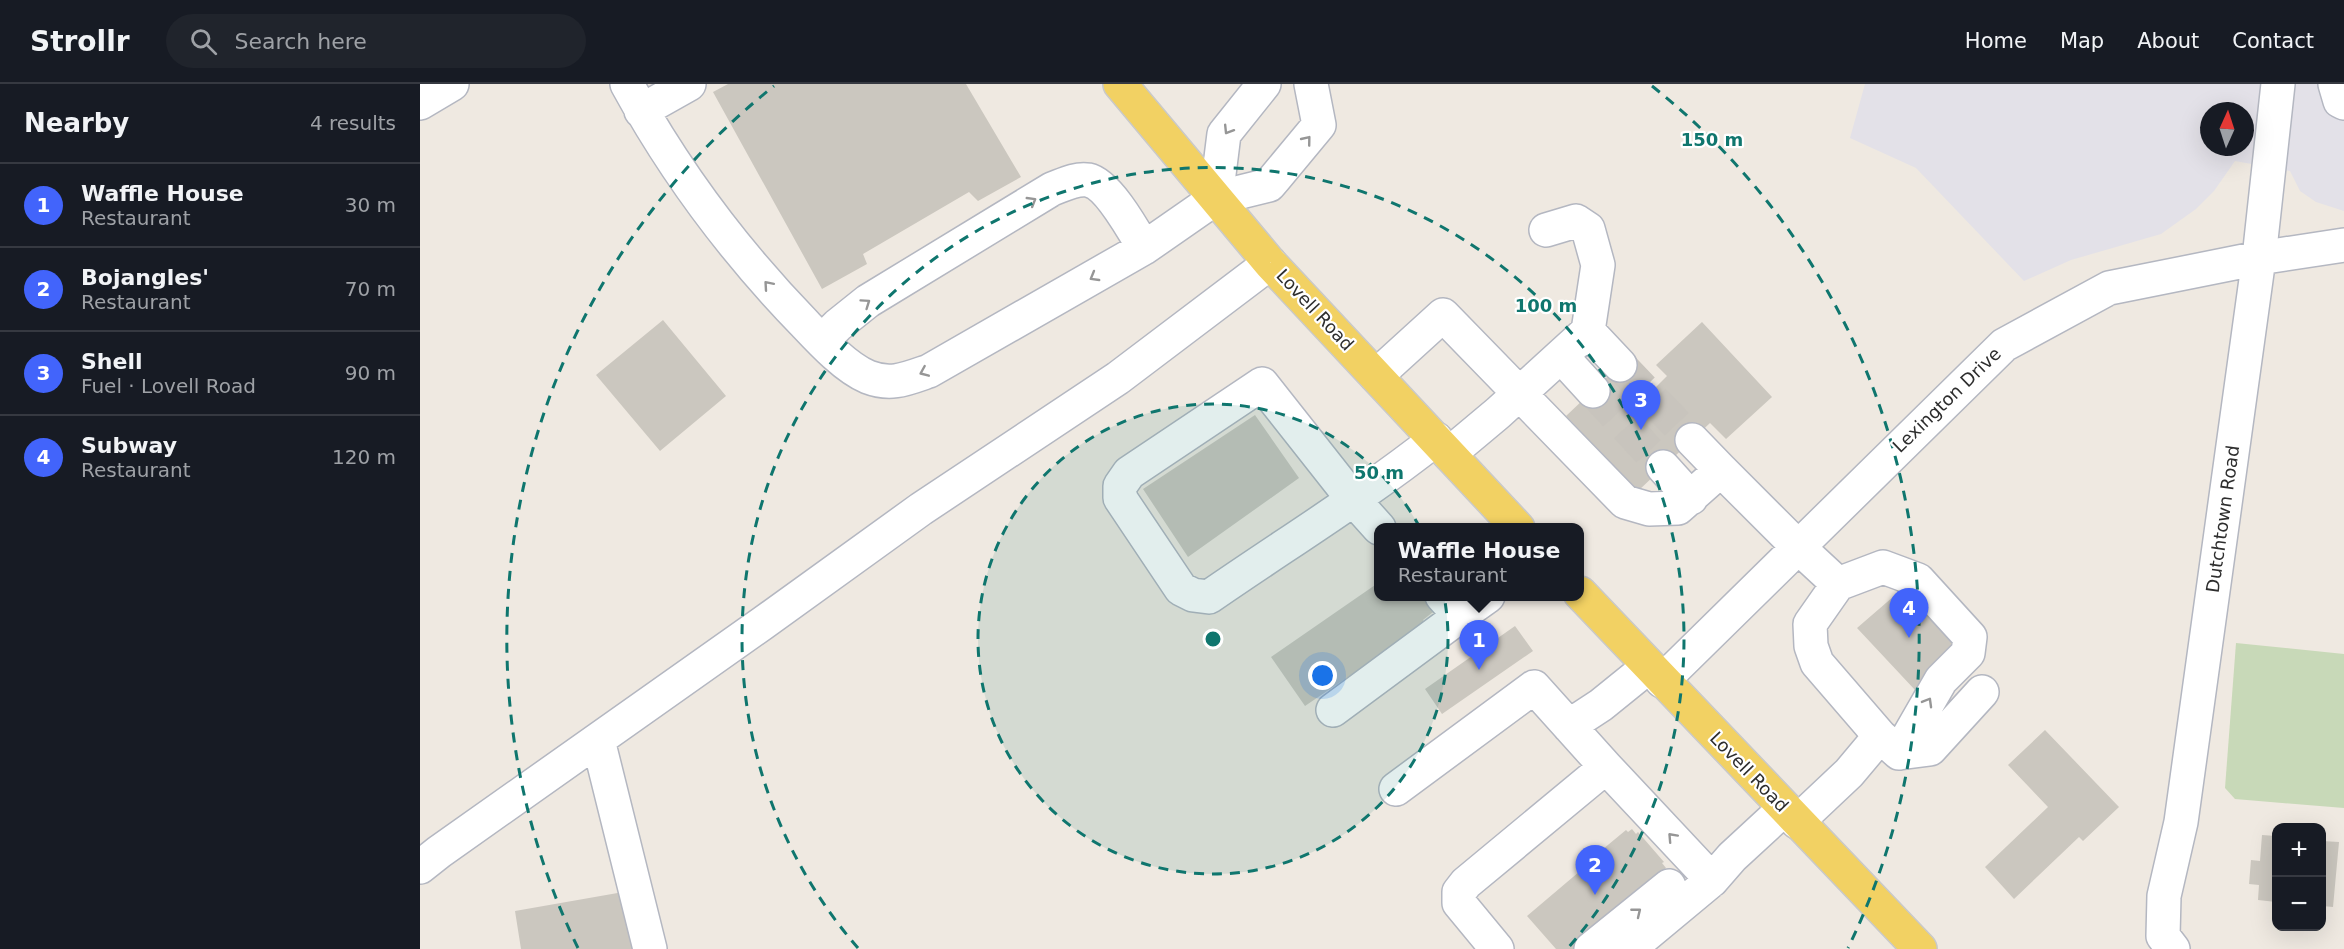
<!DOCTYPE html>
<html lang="en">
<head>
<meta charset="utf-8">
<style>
  :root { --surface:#171b24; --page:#20242c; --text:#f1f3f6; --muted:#9ea1a6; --line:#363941; --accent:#4264fb }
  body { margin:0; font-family:"DejaVu Sans",sans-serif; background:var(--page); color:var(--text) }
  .controls { position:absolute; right:18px; bottom:18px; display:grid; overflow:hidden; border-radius:12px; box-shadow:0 6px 24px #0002 }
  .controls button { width:54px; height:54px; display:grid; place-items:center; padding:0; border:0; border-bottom:2px solid var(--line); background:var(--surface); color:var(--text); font:30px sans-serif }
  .compass { position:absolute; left:1780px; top:18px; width:54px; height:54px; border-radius:50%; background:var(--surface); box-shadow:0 6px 24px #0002; rotate:3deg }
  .you { position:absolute; left:903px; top:592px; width:21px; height:21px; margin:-15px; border:4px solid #fff; border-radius:50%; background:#1a73e8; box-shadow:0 0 0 9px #1a73e833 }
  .badge { display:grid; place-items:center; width:39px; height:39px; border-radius:50%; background:var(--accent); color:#fff; font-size:20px; font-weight:700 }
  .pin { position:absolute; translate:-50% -50px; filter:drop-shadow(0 2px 3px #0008) }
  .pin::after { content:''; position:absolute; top:32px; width:21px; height:18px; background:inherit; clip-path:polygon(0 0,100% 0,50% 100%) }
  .popup { position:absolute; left:954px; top:439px; width:210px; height:78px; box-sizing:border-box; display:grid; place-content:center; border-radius:12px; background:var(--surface); filter:drop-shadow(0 2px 4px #0005); font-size:20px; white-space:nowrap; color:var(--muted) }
  .popup b { font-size:22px; color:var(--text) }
  .popup::after { content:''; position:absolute; left:50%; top:100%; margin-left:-12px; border:12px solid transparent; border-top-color:var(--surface) }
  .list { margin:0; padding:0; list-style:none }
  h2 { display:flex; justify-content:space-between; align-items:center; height:78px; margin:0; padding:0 24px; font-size:26px }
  h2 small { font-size:20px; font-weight:400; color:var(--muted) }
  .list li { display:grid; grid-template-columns:39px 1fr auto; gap:18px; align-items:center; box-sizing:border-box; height:84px; padding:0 24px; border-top:2px solid var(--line) }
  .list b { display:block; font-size:22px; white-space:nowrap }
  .list p { margin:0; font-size:20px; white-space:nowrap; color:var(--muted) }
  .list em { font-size:20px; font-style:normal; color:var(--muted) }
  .icon { flex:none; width:33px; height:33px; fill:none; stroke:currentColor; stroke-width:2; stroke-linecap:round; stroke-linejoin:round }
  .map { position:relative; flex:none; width:1924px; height:865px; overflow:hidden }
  header { display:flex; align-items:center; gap:36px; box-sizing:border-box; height:84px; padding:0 30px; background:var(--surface); border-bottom:2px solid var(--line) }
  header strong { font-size:28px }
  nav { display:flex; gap:33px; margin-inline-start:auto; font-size:21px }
  .search { width:420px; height:54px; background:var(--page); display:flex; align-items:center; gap:15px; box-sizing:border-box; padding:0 21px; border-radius:33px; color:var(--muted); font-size:22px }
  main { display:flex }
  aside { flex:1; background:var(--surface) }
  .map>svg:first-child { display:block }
</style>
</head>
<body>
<header>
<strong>Strollr</strong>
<div class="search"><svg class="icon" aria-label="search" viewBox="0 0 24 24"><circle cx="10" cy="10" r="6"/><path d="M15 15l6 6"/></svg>Search here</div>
<nav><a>Home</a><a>Map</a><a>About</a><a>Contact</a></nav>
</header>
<main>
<aside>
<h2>Nearby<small>4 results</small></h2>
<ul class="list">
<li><span class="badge">1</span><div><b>Waffle House</b><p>Restaurant</p></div><em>30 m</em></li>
<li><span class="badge">2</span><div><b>Bojangles'</b><p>Restaurant</p></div><em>70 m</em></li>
<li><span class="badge">3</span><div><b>Shell</b><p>Fuel · Lovell Road</p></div><em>90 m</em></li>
<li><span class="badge">4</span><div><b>Subway</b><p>Restaurant</p></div><em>120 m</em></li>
</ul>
</aside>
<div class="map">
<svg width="1924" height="865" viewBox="0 0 1924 865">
  <rect width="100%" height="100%" fill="#efe9e1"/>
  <path fill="#e3e1e8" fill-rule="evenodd" d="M1445,0H1924V127L1896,118L1880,107L1870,87L1815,77L1794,107L1776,125L1741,150L1651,176L1604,197L1496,84L1430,54ZM1789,27H1825V63H1789Z"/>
  <path fill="#c8d9b8" d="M1816,559L1924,570V724L1815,715L1805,704Z"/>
  <path fill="#cbc7bf" d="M308,0H546L601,93L558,117L549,108L443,170L447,180L402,205L293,8Z
    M243,236L306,312L240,367L176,291Z
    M1282,238L1352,313L1306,355L1290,339L1218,407L1146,332L1202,279L1230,309L1247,292L1236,281Z
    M835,331L879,394L768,473L723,405Z
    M958,499V512H1002L1013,528L1003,536L1006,540L885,622L851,573Z
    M1481,506L1486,510L1488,509L1540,563L1495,606L1437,544Z
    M1095,542L1113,567L1022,630L1005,605Z
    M1625,646L1699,723L1663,757L1659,753L1594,815L1565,783L1628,723L1588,681Z
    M1212,745L1216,750L1218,748L1244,778L1242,779L1246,784L1241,788L1243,789L1154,865H1136L1107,832L1166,782L1168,785L1175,780L1171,775L1206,746L1208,748Z
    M1842,751L1856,752V818L1838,816L1839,801L1829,800L1831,776L1840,777Z
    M1902,757L1919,758L1913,823L1902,822Z
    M209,807L219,865H101L95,827Z"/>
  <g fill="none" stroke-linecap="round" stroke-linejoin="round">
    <path stroke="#c8c4bd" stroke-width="33" stroke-dasharray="33 16" stroke-linecap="butt" d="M1200,281L1272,356
      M1173,307L1243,383"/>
    <defs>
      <path id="minor" d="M207,0C255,88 315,168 385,240C401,257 426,284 448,293C471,302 486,295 509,287L724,164L796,114
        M844,0L804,50L796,114L849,101L855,94L899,41L891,0
        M1915,0L1920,17L1924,19
        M0,19L32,0
        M221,27L269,0
        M1168,247L1200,281
        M402,257L418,241L448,217L632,105C643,101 656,94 668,96C688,100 714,147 724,164
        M1141,272L1173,307
        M956,292L1023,231L1205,418L1229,425L1258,424L1301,386L1377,462L1418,500L1390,540L1391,562L1397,579L1460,652L1479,669L1510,665L1562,608
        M1272,356L1301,386
        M1029,370L1078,329L1168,247L1178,181L1168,145L1156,137L1126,146
        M1243,383L1271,414
        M959,444L932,414L842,300L709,389L700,402V414L761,505L773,511L789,513C864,461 944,412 1016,355
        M1418,500L1463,483L1498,496L1550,553L1548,569L1521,596L1479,669
        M1040,532L1068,512
        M1242,597L1584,261L1689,204L1839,174L1924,161
        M913,626L1040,532L1022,512
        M1149,642L1181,621L1228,583
        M178,656L230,865
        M1186,683L1292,796
        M976,705L1114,603L1186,683L1046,799L1039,808V819L1077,865
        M1377,738L1429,689L1460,652
        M0,783L19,768L343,539L501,425L698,294L850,179
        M1171,865L1249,802
        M1209,865L1292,796L1312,773L1364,725
        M1753,865L1743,852L1744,812L1761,738L1839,174L1858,0"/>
      <path id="major" d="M700,0L850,179L1098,444
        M1160,509L1500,865"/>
    </defs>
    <use href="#minor" stroke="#b4b7c1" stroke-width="36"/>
    <use href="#major" stroke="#c9c9c9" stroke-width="36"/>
    <use href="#minor" stroke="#fff" stroke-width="33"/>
    <use href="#major" stroke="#f2d163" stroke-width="33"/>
  </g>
  <defs><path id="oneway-chevron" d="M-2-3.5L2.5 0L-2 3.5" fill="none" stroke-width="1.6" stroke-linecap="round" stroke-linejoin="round" transform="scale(1.5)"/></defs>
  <g stroke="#969696">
    <use href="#oneway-chevron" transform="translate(808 46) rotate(122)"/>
    <use href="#oneway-chevron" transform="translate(887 56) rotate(-51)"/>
    <use href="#oneway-chevron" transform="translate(612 117) rotate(-31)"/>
    <use href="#oneway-chevron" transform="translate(674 193) rotate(150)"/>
    <use href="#oneway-chevron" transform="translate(348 201) rotate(-131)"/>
    <use href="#oneway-chevron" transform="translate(446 219) rotate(-35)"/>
    <use href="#oneway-chevron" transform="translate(504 288) rotate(157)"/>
    <use href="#oneway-chevron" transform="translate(1508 618) rotate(-60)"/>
    <use href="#oneway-chevron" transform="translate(1252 753) rotate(-133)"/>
    <use href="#oneway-chevron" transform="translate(1217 828) rotate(-39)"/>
  </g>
  <circle cx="793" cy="555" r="235" fill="#0f766e" fill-opacity=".12"/>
  <g fill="none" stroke="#0f766e" stroke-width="3" stroke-dasharray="10 8">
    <circle cx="793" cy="555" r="235"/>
    <path d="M438 864A471 471 0 1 1 1148 864"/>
    <path d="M158 864A706 706 0 0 1 354 2M1232 2A706 706 0 0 1 1428 864"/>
  </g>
  <g text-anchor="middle" stroke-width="4.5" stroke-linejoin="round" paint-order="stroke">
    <g font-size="18" fill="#2e2e2e" stroke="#fff">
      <text transform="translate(895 226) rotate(47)" y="6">Lovell Road</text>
      <text transform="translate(1527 316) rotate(-44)" y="6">Lexington Drive</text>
      <text transform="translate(1803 435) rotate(-82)" y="6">Dutchtown Road</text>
      <text transform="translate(1329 688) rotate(46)" y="6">Lovell Road</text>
    </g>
  </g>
  <circle cx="793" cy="555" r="9" fill="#0f766e" stroke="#fff" stroke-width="3"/>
  <g font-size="18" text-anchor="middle" font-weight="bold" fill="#0f766e" stroke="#fff" stroke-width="4.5" stroke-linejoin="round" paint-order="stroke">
    <text x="1292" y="62">150 m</text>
    <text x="1126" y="228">100 m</text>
    <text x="959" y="395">50 m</text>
  </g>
</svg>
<div class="controls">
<button>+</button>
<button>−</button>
</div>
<svg class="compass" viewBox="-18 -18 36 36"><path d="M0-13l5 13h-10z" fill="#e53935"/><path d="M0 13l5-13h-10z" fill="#9ea1a6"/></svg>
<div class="you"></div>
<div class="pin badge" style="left:1059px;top:586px">1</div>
<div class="popup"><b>Waffle House</b>Restaurant</div>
<div class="pin badge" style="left:1175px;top:811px">2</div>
<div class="pin badge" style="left:1221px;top:346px">3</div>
<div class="pin badge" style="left:1489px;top:554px">4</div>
</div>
</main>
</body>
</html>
